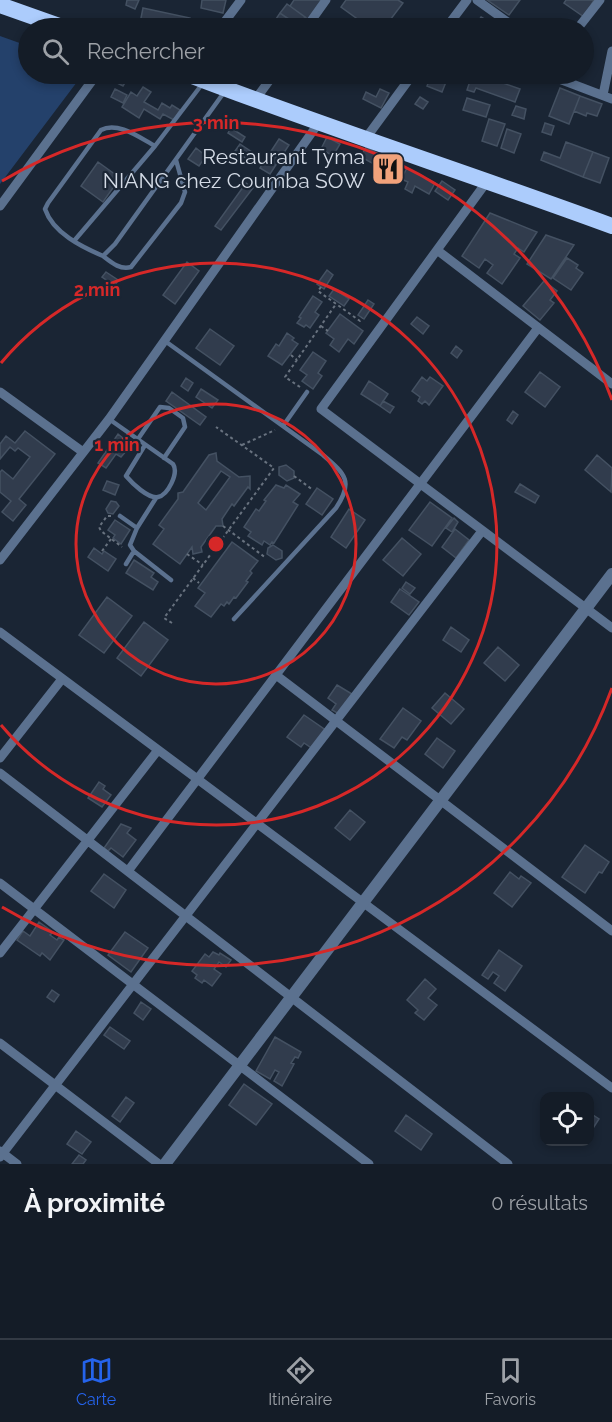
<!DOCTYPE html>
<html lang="fr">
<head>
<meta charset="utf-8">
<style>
  :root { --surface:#141c27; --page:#1d252f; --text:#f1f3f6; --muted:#9da1a7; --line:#333a44; --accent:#2563eb }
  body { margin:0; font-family:Raleway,sans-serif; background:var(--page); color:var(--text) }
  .controls { position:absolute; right:18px; bottom:18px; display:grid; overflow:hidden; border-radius:12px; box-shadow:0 3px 9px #0003 }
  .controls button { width:54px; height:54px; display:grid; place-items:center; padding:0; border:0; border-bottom:2px solid var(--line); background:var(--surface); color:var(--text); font:30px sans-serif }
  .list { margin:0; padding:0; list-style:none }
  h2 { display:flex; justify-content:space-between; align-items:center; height:78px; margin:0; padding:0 24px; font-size:26px }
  h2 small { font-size:20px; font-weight:400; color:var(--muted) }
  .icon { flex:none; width:33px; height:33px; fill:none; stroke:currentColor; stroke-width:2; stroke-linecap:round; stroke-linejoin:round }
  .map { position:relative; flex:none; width:612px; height:1164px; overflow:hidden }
  .search { position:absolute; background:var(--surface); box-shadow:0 3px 9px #0003; left:18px; right:18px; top:18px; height:66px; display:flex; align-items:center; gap:15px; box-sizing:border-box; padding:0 21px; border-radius:33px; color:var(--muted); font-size:22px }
  .sheet { height:174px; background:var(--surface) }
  nav { display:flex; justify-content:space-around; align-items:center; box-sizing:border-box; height:84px; border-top:2px solid var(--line); background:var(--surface); font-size:16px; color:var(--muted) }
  nav a { display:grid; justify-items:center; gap:3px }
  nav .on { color:var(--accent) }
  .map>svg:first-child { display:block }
</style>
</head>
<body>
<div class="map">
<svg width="612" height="1164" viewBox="0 0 612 1164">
  <rect width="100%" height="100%" fill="#1a2534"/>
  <path fill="#24416b" d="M0,36L28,46V74H83L0,184Z"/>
  <path fill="#313c4d" stroke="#445162" stroke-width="1.5" fill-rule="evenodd" d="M127,0H139L135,9L126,5Z
    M202,0H226L223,13L201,8Z
    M294,0H323L309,20L290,6Z
    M346,0H398L403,3L384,28H370L341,7Z
    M487,0H520L509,15Z
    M566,0H594L584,17L564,3Z
    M287,4L305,17L298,26L280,13Z
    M143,8L190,18L188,28H163L140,23Z
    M280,13L289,19L283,28L274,22Z
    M481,17L499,28H474Z
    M242,19L255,28H235Z
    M122,74H130L123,86L117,83Z
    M477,74L520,89L515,102L476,88L474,92L467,90L470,81L475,82Z
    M431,76L446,82L442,92L427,86Z
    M143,87L151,92L144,102L158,110L162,103L170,108L172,105L180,110L174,120L163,114L160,119L144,109L139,118L122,107L131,92L137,96Z
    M560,88L580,96L569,124L549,116Z
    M115,89L127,95L123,103L111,97Z
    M380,89L389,93L381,108L363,99L366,92L376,97Z
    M580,96L602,104L597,116L587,113L586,116L574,111Z
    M420,97L428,102L423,109L415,104Z
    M467,98L490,105L486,117L463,110Z
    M516,106L526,109L524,119L512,115Z
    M489,119L505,124L497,146L482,141Z
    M545,123L554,126L551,135L542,132Z
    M231,128L245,137L242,142L228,133Z
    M507,129L521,134L514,153L501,148Z
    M327,137L340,144L333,156L321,149Z
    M279,139L289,145L270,174L260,168Z
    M566,142L593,152L583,177L541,160L544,152L560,158Z
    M240,144L255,154L250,161L235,151Z
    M366,147L386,158L381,168L361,157Z
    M196,148L206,156L199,166L188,159Z
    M593,152L609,158L600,183L583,177Z
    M389,160L399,166L391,181L381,175Z
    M98,162L120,178L103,202L81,186Z
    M407,168L435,183L429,194L415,186L412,193L405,189L408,182L401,179Z
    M442,181L455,190L448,200L435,191Z
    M246,183L253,188L221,230L215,226Z
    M490,213L537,232L524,252L518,248L514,254L520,258L502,284L487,273L493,265L485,259L479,268L462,256Z
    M546,235L574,245L551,279L527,264Z
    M567,258L578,265L576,268L583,273L571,290L553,278Z
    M187,262L199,271L175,304L163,295Z
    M327,270L333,275L324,289L317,284Z
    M106,272L118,280L115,286L102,277Z
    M544,281L557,291L550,300L554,303L540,320L523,306Z
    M334,289L349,299L344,306L329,296Z
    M313,296L322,302L315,312L319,315L310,328L306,325L304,327L297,323L301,318L299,317Z
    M368,300L374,304L364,319L358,315Z
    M340,314L363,331L354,344L348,339L339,352L330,345L334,339L326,333Z
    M417,317L429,326L423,334L411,324Z
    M210,329L234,346L220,365L196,348Z
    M287,333L294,338L292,340L298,344L282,365L268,356L276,344L279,346Z
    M456,346L462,351L457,358L451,353Z
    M313,352L326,361L318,373L322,376L313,389L302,381L307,375L300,370Z
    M540,372L560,387L545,407L525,392Z
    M422,377L427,381L430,377L443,386L429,405L425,401L422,404L418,401L420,397L412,391Z
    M186,378L193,383L188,391L181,386Z
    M369,381L388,394L380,406L361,394Z
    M201,389L218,400L212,408L196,397Z
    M172,392L206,417L200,425L166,401Z
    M383,401L394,407L390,413L380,406Z
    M513,411L518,415L512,424L507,420Z
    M25,431L55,454L19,499L26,505L13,521L2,512L11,501L0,492V472L2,470L13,479L30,457L18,448L15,451L10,447L0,459V444L6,436L15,443Z
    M118,434L124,439L121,444L128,449L121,457L116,454L106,468L98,463Z
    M216,453L217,461L239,477L250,476V489L248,487L234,506L232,504L222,519L223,526H216L201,547L202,552L193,554L192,547L180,564L153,544L164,529L159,525L178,499V493L183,492L209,455ZM221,471L230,477L206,510L198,503Z
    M597,455L612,468L611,492L585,470Z
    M286,465L294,471V478L287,481L279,475V467Z
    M107,481L119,485L115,495L103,490Z
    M520,484L539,496L535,503L515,492Z
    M276,485L284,488L286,485L300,494L293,502L298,505L274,543L272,542L270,545L264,541L262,545L248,536L251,532L244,527L256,509L259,511L266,501L264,500Z
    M317,488L333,499L322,515L306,504Z
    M111,501L116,502L119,506L113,514L108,513L106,509Z
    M430,502L452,518L432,546L409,530Z
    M349,509L365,520L346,548L331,537Z
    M454,518L458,522L452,532L446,528Z
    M115,520L130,530L121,544L113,538L115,535L108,530Z
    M455,529L469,540L456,558L442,547Z
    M402,538L421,554L403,576L383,560Z
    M232,542L258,561L250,571L252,573L246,581L248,582L236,598L234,597L229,604L227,602L224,606L221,604L211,617L195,606L205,593L198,588Z
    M273,545L282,551V558L276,560L267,554L268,548Z
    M94,548L102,554L104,551L116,559L108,571L88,557Z
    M134,560L154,573L151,577L158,582L153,590L126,573Z
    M406,582L415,588L410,594L402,588Z
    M400,589L419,602L409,615L391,602Z
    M107,597L132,616L104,653L79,635Z
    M144,622L168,640L141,676L117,658Z
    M451,627L469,640L461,652L443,640Z
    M498,647L519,665L505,681L484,663Z
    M337,685L352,694L339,714L332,710L336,704L328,698Z
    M445,693L464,709L451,724L432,708Z
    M403,708L421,721L407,740L402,737L394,748L380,739Z
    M304,715L327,731L313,749L304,743L301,747L287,737Z
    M437,738L455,751L443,768L425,754Z
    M99,782L105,786L103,789L111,795L102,807L88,798Z
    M350,810L365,822L350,840L335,828Z
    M121,824L131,828L127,833L136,840L123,857L111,848L108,851L104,848Z
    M585,845L609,862L602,873L599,872L585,893L562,877Z
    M510,872L519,879L521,876L531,883L512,907L494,893Z
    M104,874L126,890L114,908L91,891Z
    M39,922L53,932L50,935L57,940L59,937L64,940L50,960L42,953L40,956L17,940L23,931L30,936Z
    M125,932L148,948L131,972L108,955Z
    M499,950L522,966L505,991L494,983L499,976L493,972L488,979L482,975Z
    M213,952L219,955L220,953L231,960L226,967L219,962L214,969L221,974L212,986L204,980L202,983L195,978L197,975L192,971L205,954L209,957Z
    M425,979L436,989L428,998L437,1005L424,1020L415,1013L418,1010L407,1000Z
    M52,990L59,995L54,1002L47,997Z
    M141,1002L151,1009L143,1020L134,1013Z
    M110,1027L130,1041L124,1049L104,1035Z
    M275,1037L301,1052L298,1058L295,1057L291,1063L294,1064L282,1086L274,1081L279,1072L275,1070L270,1079L256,1071Z
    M244,1084L272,1104L256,1125L229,1105Z
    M126,1097L134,1103L120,1122L112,1116Z
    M590,1113L599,1119L590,1133Z
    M406,1115L432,1134L421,1150L395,1131Z
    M76,1131L91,1142L82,1154L67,1144Z
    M79,1155L86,1160L83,1164H72Z"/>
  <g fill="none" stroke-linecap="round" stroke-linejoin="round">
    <path stroke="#68727f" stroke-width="2" stroke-dasharray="3 3" stroke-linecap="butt" d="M321,287L318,291L360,321L362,318
      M321,326L328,331
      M291,355L297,360
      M300,387L285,377L336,304
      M242,445L275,430
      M294,476L313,490
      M111,516H107L99,527L101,531L122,547
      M223,526L266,558
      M102,551L111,539
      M187,554L203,565
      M193,578L199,583
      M172,623L164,618L274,468L216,427"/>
    <path stroke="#5b718f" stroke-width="4.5" d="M155,146C140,138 118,121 101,130L48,203L45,209C53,233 82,247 103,256L115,244L225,91
      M74,241L155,146L203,83
      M103,256C112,263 120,270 131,267L181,203L185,192L176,160
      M165,341L323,455C345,474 354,481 336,508L234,619
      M109,419L173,464C179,473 168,495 158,497C148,499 132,483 126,476L145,445
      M283,426L307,392
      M138,439L160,407L169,408L183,418L185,427L164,458
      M156,498L137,528L130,545L134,551L171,580
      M120,516L137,528
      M126,564L134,551"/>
    <path stroke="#5b718f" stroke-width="9" d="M477,0L516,28
      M220,28L241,0
      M306,28L326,0
      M446,28L467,0
      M578,28L600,0
      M546,74L612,99
      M603,95L612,51
      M255,100L274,74
      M366,138L413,74
      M488,180L321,409L612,628
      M0,206L97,74
      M437,250L612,384
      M0,392L83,452
      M0,560L109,419L320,121
      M0,632L612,1088
      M276,675L612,931
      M0,758L62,679
      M0,773L508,1164
      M128,871L538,328
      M0,883L369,1164
      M0,953L158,750
      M0,1043L159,1164
      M0,1151L17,1164
      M0,1157L482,531"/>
    <path stroke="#5b718f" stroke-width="12" d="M165,1164L612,574"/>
    <path stroke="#acccfc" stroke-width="16" d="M0,5L65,28
      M187,74C327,128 471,174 612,226"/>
  </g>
  <g fill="none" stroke="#d62828" stroke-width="3">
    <circle cx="216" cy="544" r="140"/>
    <path d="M1 363A281 281 0 1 1 1 725"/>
    <path d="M612 688A421 421 0 0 1 2 907M2 181A421 421 0 0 1 612 400"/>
  </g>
  <defs>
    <symbol id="restaurant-square" viewBox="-11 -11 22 22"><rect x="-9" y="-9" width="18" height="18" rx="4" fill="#f1a27b" stroke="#1a2534"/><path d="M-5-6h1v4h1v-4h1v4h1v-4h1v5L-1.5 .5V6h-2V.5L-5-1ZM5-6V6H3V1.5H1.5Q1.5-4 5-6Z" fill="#111"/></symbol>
  </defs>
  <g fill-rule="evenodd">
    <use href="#restaurant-square" x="369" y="150" width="38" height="38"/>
  </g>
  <g text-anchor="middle" stroke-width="4.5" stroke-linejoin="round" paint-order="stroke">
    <g font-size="21" fill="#d4dbe6" stroke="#1a2534" text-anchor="end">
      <text x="365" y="164">Restaurant Tyma<tspan x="365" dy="24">NIANG chez Coumba SOW</tspan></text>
    </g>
  </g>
  <circle cx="216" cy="544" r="9" fill="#d62828" stroke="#1a2534" stroke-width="3"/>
  <g font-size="18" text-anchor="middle" font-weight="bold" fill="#d62828" stroke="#1a2534" stroke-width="4.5" stroke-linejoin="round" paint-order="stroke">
    <text x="216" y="129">3 min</text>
    <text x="97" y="296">2 min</text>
    <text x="117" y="451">1 min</text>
  </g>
</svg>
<div class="controls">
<button><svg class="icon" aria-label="locate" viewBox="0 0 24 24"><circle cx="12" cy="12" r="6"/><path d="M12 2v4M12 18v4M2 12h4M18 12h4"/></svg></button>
</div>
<div class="search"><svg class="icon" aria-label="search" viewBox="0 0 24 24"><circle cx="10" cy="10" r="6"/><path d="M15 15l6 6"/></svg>Rechercher</div>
</div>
<section class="sheet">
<h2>À proximité<small>0 résultats</small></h2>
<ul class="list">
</ul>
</section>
<nav>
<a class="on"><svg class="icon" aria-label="map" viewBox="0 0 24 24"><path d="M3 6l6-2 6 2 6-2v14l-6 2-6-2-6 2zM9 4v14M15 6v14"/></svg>Carte</a>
<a><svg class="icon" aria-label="directions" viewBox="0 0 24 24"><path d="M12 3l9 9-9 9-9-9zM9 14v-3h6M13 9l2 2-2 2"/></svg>Itinéraire</a>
<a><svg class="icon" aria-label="saved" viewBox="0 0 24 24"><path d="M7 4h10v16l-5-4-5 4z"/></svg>Favoris</a>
</nav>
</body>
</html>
